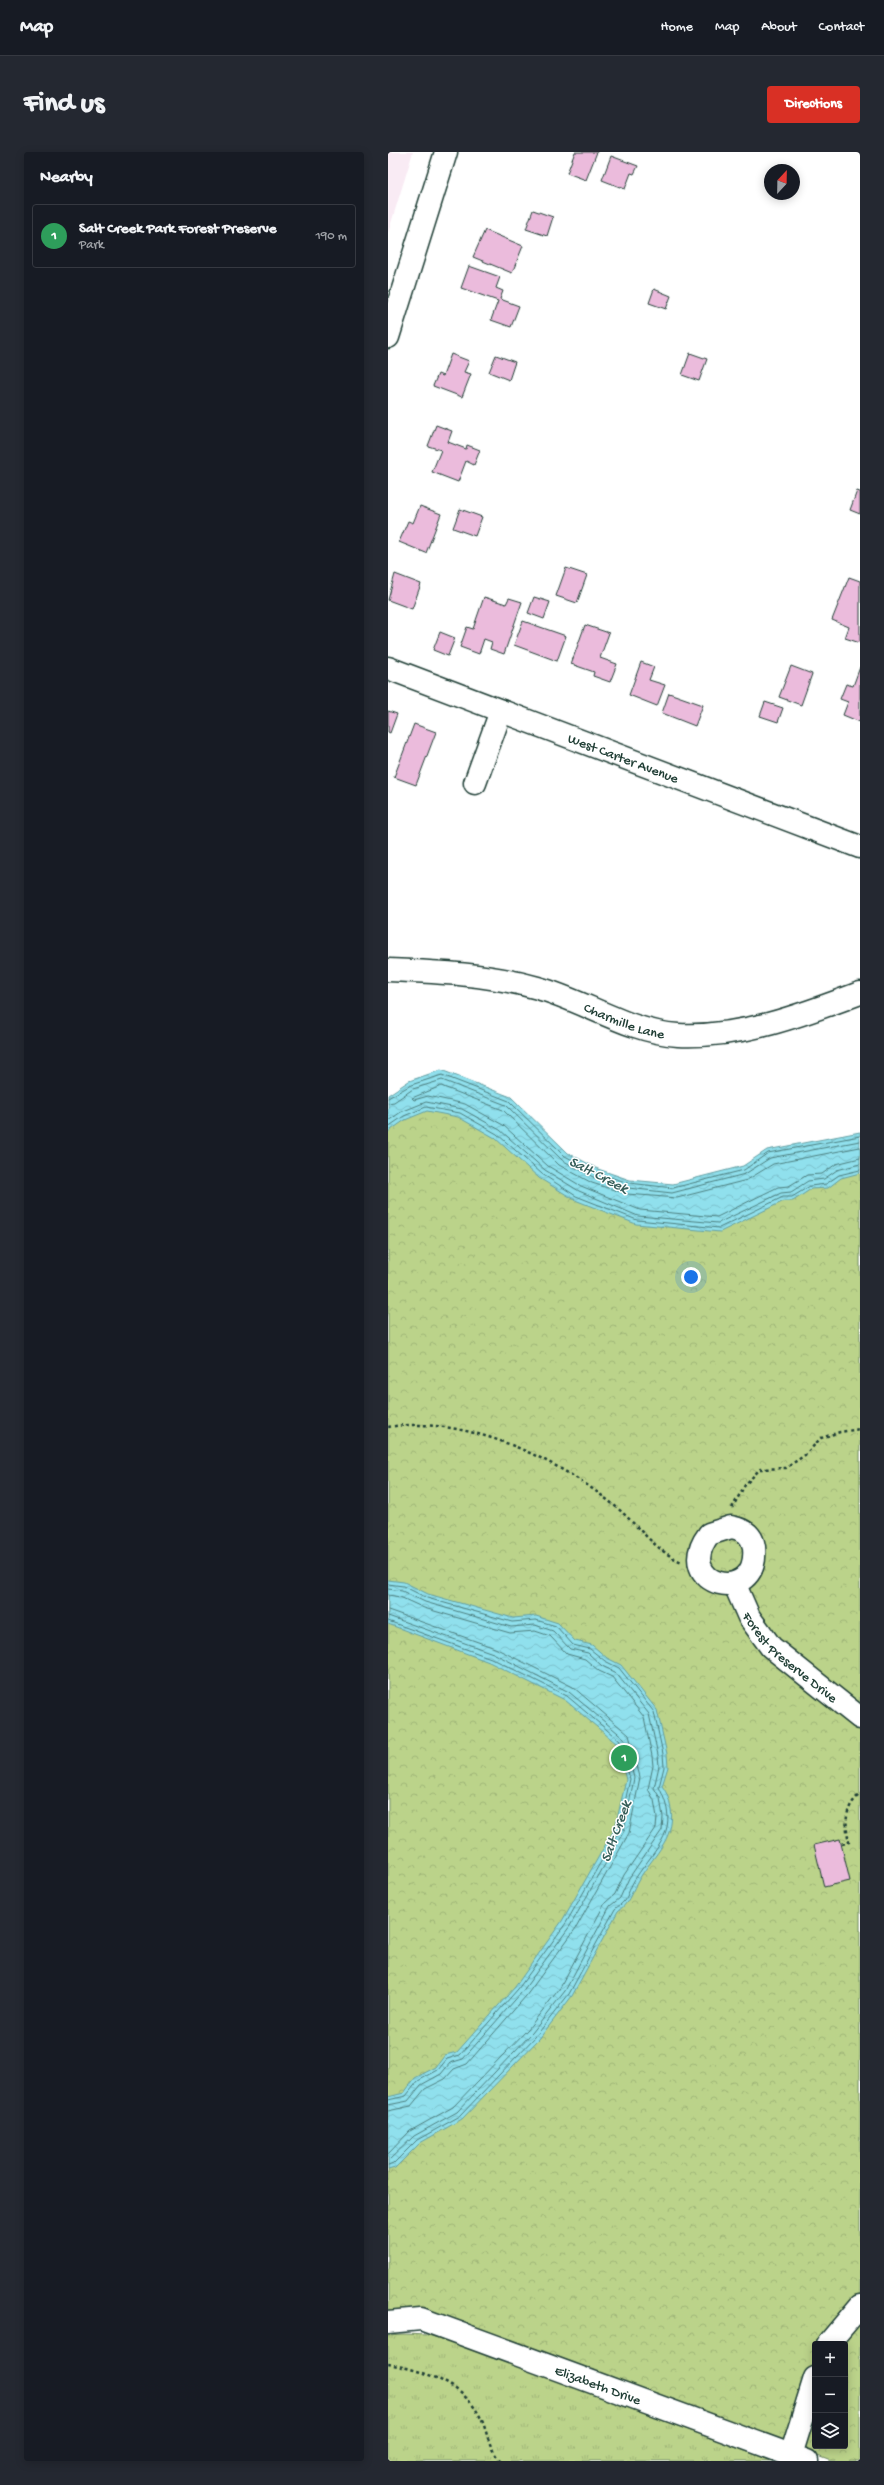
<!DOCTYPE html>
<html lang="en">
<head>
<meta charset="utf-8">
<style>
  :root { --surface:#171b24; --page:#242831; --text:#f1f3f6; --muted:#9ea1a6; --line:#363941; --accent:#d93025 }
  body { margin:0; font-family:"Gochi Hand",sans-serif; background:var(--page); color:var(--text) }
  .controls { position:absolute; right:12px; bottom:12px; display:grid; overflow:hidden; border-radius:4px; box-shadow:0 2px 10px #0003 }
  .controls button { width:36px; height:36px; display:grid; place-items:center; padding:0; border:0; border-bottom:1px solid var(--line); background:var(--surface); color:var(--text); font:20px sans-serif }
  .compass { position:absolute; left:376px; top:12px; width:36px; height:36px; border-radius:50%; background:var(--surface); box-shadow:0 2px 10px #0003; rotate:22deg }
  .you { position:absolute; left:303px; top:1125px; width:14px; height:14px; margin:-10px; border:3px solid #fff; border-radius:50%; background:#1a73e8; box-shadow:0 0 0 6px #1a73e833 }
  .badge { display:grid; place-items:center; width:26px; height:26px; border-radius:50%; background:var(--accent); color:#fff; font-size:13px; font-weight:700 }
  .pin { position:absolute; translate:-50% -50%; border:2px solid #fff; box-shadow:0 1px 4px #0006 }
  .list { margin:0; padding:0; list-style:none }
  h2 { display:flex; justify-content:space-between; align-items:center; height:52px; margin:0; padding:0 16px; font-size:17px }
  h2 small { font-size:13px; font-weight:400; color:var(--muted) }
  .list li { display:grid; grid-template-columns:26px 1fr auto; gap:12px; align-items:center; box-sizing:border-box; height:64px; margin:0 8px 8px; padding:0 8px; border:1px solid var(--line); border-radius:4px }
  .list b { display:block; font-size:15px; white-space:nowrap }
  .list p { margin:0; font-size:13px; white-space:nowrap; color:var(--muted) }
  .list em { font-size:13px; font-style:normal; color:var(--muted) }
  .icon { flex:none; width:22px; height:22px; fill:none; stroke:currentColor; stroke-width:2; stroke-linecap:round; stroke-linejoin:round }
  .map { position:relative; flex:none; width:472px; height:2309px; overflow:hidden; border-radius:4px }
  header { display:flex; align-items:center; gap:24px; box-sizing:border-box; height:56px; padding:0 20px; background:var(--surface); border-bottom:1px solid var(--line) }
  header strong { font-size:19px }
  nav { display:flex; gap:22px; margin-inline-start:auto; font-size:14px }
  .intro { display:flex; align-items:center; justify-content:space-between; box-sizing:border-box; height:96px; padding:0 24px }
  h1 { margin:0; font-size:28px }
  .button { padding:10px 18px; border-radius:4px; background:var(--accent); color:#fff; font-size:14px; font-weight:700 }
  main { display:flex; gap:24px; padding:0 24px }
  aside { flex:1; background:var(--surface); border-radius:4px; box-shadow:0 2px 10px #0003 }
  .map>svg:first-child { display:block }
</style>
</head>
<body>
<header>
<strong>Map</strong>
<nav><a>Home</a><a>Map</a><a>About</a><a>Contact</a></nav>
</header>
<div class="intro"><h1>Find us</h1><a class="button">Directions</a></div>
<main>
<aside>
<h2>Nearby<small></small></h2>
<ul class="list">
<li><span class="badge" style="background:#2e9e5b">1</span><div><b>Salt Creek Park Forest Preserve</b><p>Park</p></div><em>190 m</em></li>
</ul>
</aside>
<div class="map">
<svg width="472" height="2309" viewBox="0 0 472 2309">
  <defs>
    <pattern id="grass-tufts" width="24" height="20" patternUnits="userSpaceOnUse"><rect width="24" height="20" fill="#bbd38a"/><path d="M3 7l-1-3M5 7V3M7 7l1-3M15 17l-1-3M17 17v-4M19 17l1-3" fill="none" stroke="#a0b678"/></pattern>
    <pattern id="park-crowns" width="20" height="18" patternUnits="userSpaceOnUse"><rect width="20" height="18" fill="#bbd38a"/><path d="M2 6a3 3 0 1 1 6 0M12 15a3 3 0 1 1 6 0" fill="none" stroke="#a0b678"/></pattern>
    <pattern id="water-waves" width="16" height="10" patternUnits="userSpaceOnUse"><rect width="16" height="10" fill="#90e0ed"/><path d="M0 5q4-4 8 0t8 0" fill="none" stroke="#7cc1cc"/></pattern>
  </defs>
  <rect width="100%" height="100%" fill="#fff"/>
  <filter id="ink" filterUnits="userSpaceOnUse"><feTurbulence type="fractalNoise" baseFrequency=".025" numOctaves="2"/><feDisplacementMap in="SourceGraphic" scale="8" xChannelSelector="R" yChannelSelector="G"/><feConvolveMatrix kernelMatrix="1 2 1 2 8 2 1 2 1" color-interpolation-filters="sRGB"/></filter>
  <g filter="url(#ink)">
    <path fill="#f9ebf4" d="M0,0H25L0,81Z"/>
    <path fill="url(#grass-tufts)" stroke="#6d885f" d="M15,2182L40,2183L70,2192L384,2309H0V2183Z"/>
    <path fill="url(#park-crowns)" stroke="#6d885f" fill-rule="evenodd" d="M71,947L239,1050L472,995V2309H443L45,2162L0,2158V960ZM427,2192H457V2294H427Z"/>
    <path fill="url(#water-waves)" stroke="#639fa3" d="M53,918L123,945L180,1001L210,1017L242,1028L285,1032L355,1014L379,998L472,980V1021L453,1026L440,1036L423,1037L405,1049H396L332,1080L248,1072L187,1048L151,1026L107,986L70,965L39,959L17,968L0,980V943L21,929Z
      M0,1428L16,1430L40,1442L125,1466L148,1464L170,1471L187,1489L204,1493L219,1506L233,1513L269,1558L279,1602L280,1615L274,1634C280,1642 281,1648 283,1657C288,1688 262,1706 249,1731C242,1743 241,1751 230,1759L184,1844L151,1887L74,1967L32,1991L7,2016L0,2018V1945L16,1941L27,1926L48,1915L57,1903L69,1900L127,1835L174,1769L227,1676L238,1628L229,1592L177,1548L101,1510L0,1472Z"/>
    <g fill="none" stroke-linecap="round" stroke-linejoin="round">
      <path stroke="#4c7e7e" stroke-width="1" d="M0,946L23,933L54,923L121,949L177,1004L209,1021L241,1031L285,1036L356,1018L380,1001L472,984
        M0,951L6,950L25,937L54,928L118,953L174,1008L207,1026L240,1036L284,1041L357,1022L382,1006L472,989
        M0,969L13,960L38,950L74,957L112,978L157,1018L191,1039L250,1064L330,1071L393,1041L403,1040L420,1029L436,1027L449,1018L472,1012
        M0,975L16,964L38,955L72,961L109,982L154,1022L188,1044L249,1068L331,1076L395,1045H404L422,1034L438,1032L451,1023L472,1018
        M472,995L385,1012L359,1028L289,1046L239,1042L204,1031L171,1013L115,958L53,934L24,946L26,948L40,944L77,952L115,973L160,1014L193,1034L252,1058L329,1065L390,1035L401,1034L419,1023L434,1022L448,1012L472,1006
        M0,1432L15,1434L39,1446L124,1470L148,1468L168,1474L185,1493L202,1497L217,1509L231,1516L266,1560L275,1602L276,1615L271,1635C293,1679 270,1692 247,1727C242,1734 241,1743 236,1749C234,1752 230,1754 227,1757L181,1842L148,1884L72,1964L29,1988L5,2012L0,2014
        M0,1437L14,1439L37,1450L123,1475L147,1473L165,1479L182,1497L200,1501L214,1514L227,1520L261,1562L270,1603L271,1614L266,1636L272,1646L275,1665L274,1678L241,1726L232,1746L222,1754L177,1839L144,1881L69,1960L26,1984L0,2009
        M0,1443L12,1445L36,1456L122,1481L147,1479L162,1484L179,1502L197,1507L211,1519L224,1525L256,1565L264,1604L265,1614L260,1637L266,1648L269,1665L268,1676L236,1723L227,1742L217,1751L172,1836L140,1877L65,1955L22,1979L0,2002
        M0,1458L107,1496L185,1535L241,1583L252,1625L241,1681L188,1776L138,1844L79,1912L66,1917L57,1927L37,1937L23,1954L0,1959
        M0,1464L105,1501L181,1540L236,1586L246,1626L236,1679L182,1774L134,1840L75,1907L62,1911L53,1922L33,1933L20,1949L0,1953
        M0,1469L103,1506L179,1544L232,1589L242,1627L231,1678L178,1771L130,1837L72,1903L59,1907L50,1918L30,1929L18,1944L0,1948"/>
    </g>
    <path fill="#ebbbdc" stroke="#1f3d34" d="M187,0H209L198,28L179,21Z
      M223,4L250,14L246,22L243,21L237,37L214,28Z
      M145,58L165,65L159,84L138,77Z
      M97,78L135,94L124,121L85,105Z
      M81,114L112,125L108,136L115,139L112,147L131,154L123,175L103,168L110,149L73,136Z
      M266,137L283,144L278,157L261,151Z
      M302,201L319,207L311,229L294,223Z
      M63,202L81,209L76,220L83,222L74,245L45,234L50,222L55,224Z
      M108,203L127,210L121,228L101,220Z
      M48,273L64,279L60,290L78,297L79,293L92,298L86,313L78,309L70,330L44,320L53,298L40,294Z
      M469,339L472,340V362L462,358Z
      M32,354L53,362L38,401L11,390L20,369L25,371Z
      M72,357L94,365L87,384L65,376Z
      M178,416L199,423L189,451L168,444Z
      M7,422L33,432L24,457L0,448Z
      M461,425L472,429V491L457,486L461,475L444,468Z
      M96,445L118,452L121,446L134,450L116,502L102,497L104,490L96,487L91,502L72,495L79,475L85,477Z
      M146,445L162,450L156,467L140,461Z
      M135,469L178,484L169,509L126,493Z
      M197,473L221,481L212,506L229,512L222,530L205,524L206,520L183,512Z
      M52,480L67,486L60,504L45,498Z
      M253,510L266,515L261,528L277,533L269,554L241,543Z
      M403,514L424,522L413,553L391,545Z
      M472,515V570L455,563L460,550L452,547L458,532L465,534Z
      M281,541L315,553L307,574L274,561Z
      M377,550L395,556L390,570L372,564Z
      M0,559L9,562L2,581L0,580Z
      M26,572L48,580L28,633L6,625Z
      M452,1687L462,1729L436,1735L426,1693Z"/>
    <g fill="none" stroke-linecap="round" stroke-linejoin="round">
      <defs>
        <g id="minor">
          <path d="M0,185L58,0"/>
          <path id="s1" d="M0,516L472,695"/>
          <path d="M87,631L113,559"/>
          <path id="s2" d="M0,818C51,820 101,822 150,836C197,849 241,880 290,883C353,886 414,863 472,841"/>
          <path d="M343,1375C355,1377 364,1382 366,1395C372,1456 282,1434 321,1382Z"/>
          <path id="s3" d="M347,1433L361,1465L383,1495L472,1566"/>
          <path id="s4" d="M0,2170L33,2167L419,2309"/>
          <path d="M440,2192L472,2154"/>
          <path d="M403,2303L427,2226"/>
        </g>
      </defs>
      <use href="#minor" stroke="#1f3d34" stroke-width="25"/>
      <path stroke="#1f3d34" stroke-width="2.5" stroke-dasharray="3 3" stroke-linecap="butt" d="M0,1275C77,1263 169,1306 227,1354C249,1372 267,1399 294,1410
        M344,1356L357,1333L372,1317L398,1316L417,1303L433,1286L452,1280L472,1277
        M454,1692L461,1690C457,1671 456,1656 472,1642
        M0,2212C37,2219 79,2232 95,2271C100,2284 102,2299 113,2309"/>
      <use href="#minor" stroke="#fff" stroke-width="22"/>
    </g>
  </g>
  <g text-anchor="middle" stroke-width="3" stroke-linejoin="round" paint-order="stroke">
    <g font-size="14" fill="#1f3d34" stroke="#fff">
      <text dy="5" stroke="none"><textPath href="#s1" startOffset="252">West Carter Avenue</textPath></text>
      <text dy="5" stroke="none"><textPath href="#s2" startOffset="244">Charmille Lane</textPath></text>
      <text dy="5" stroke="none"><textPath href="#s3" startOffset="93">Forest Preserve Drive</textPath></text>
      <text dy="5" stroke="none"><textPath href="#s4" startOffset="222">Elizabeth Drive</textPath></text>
    </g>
    <g font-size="15" font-style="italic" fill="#365e59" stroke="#fff">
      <text transform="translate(211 1022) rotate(27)" y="5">Salt Creek</text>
      <text transform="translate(227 1679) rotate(-70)" y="5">Salt Creek</text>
    </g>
  </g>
</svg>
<div class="controls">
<button>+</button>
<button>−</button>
<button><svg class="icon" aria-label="layers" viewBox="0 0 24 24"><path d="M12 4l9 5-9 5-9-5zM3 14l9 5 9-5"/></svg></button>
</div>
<svg class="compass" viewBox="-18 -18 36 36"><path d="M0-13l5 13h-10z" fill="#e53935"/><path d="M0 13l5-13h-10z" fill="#9ea1a6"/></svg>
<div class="you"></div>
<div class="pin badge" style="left:236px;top:1606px;background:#2e9e5b">1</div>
</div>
</main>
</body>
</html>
